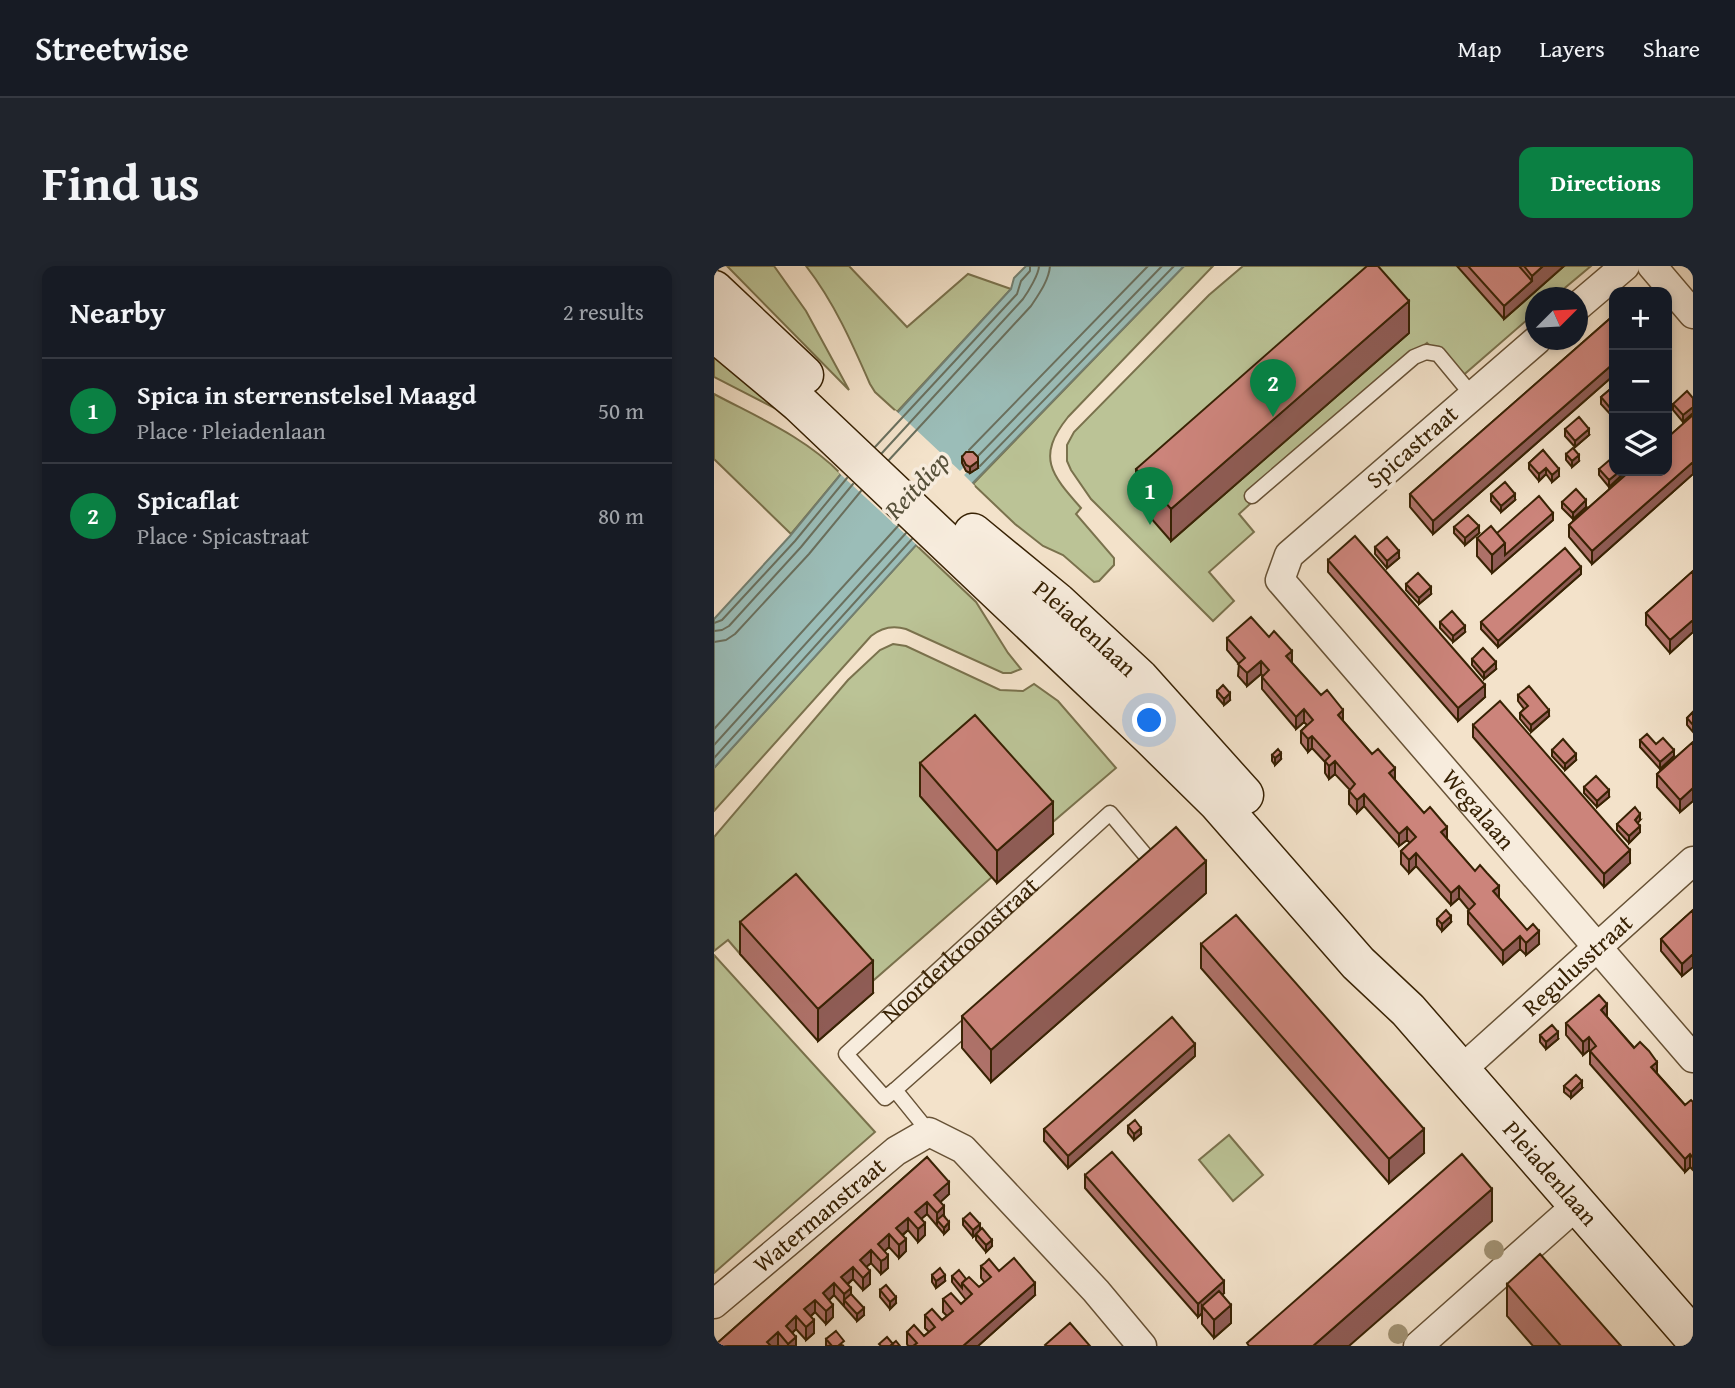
<!DOCTYPE html>
<html lang="en">
<head>
<meta charset="utf-8">
<style>
  :root { --surface:#171b24; --page:#20242c; --text:#f1f3f6; --muted:#9ea1a6; --line:#363941; --accent:#0b8043 }
  body { margin:0; font-family:"Gentium Book Plus",serif; background:var(--page); color:var(--text) }
  .controls { position:absolute; right:21px; top:21px; display:grid; overflow:hidden; border-radius:14px; box-shadow:0 4px 10px #0003 }
  .controls button { width:63px; height:63px; display:grid; place-items:center; padding:0; border:0; border-bottom:2px solid var(--line); background:var(--surface); color:var(--text); font:35px sans-serif }
  .compass { position:absolute; left:811px; top:21px; width:63px; height:63px; border-radius:50%; background:var(--surface); box-shadow:0 4px 10px #0003; rotate:66deg }
  .you { position:absolute; left:436px; top:455px; width:24px; height:24px; margin:-18px; border:5px solid #fff; border-radius:50%; background:#1a73e8; box-shadow:0 0 0 10px #1a73e833 }
  .badge { display:grid; place-items:center; width:46px; height:46px; border-radius:50%; background:var(--accent); color:#fff; font-size:23px; font-weight:700 }
  .pin { position:absolute; translate:-50% -58px; filter:drop-shadow(0 2px 4px #0008) }
  .pin::after { content:''; position:absolute; top:37px; width:24px; height:21px; background:inherit; clip-path:polygon(0 0,100% 0,50% 100%) }
  .list { margin:0; padding:0; list-style:none }
  h2 { display:flex; justify-content:space-between; align-items:center; height:91px; margin:0; padding:0 28px; font-size:30px }
  h2 small { font-size:23px; font-weight:400; color:var(--muted) }
  .list li { display:grid; grid-template-columns:46px 1fr auto; gap:21px; align-items:center; box-sizing:border-box; height:105px; padding:0 28px; border-top:2px solid var(--line) }
  .list b { display:block; font-size:26px; white-space:nowrap }
  .list p { margin:0; font-size:23px; white-space:nowrap; color:var(--muted) }
  .list em { font-size:23px; font-style:normal; color:var(--muted) }
  .icon { flex:none; width:38px; height:38px; fill:none; stroke:currentColor; stroke-width:2; stroke-linecap:round; stroke-linejoin:round }
  .map { position:relative; flex:none; width:979px; height:1080px; overflow:hidden; border-radius:14px }
  header { display:flex; align-items:center; gap:42px; box-sizing:border-box; height:98px; padding:0 35px; background:var(--surface); border-bottom:2px solid var(--line) }
  header strong { font-size:33px }
  nav { display:flex; gap:38px; margin-inline-start:auto; font-size:24px }
  .intro { display:flex; align-items:center; justify-content:space-between; box-sizing:border-box; height:168px; padding:0 42px }
  h1 { margin:0; font-size:49px }
  .button { padding:18px 32px; border-radius:14px; background:var(--accent); color:#fff; font-size:24px; font-weight:700 }
  main { display:flex; gap:42px; padding:0 42px }
  aside { flex:1; background:var(--surface); border-radius:14px; box-shadow:0 4px 10px #0003 }
  .map>svg:first-child { display:block }
</style>
</head>
<body>
<header>
<strong>Streetwise</strong>
<nav><a>Map</a><a>Layers</a><a>Share</a></nav>
</header>
<div class="intro"><h1>Find us</h1><a class="button">Directions</a></div>
<main>
<aside>
<h2>Nearby<small>2 results</small></h2>
<ul class="list">
<li><span class="badge">1</span><div><b>Spica in sterrenstelsel Maagd</b><p>Place · Pleiadenlaan</p></div><em>50 m</em></li>
<li><span class="badge">2</span><div><b>Spicaflat</b><p>Place · Spicastraat</p></div><em>80 m</em></li>
</ul>
</aside>
<div class="map">
<svg width="979" height="1080" viewBox="0 0 979 1080">
  <rect width="100%" height="100%" fill="#f3e2ca"/>
  <filter id="stains"><feTurbulence type="fractalNoise" baseFrequency=".00286" numOctaves="4"/><feColorMatrix values="0 0 0 0 .2 0 0 0 0 .09 0 0 0 0 .02 0 0 0 .5 -.17"/></filter>
  <radialGradient id="worn" r=".72"><stop offset=".6" stop-color="#630" stop-opacity="0"/><stop offset="1" stop-color="#630" stop-opacity=".3"/></radialGradient>
  <path fill="#bbc396" stroke="#7a724d" stroke-width="2" d="M13,0H60L92,45L135,124Z
    M92,0H135L193,61L254,8L297,23L183,146L161,126L156,118C138,77 120,36 92,0Z
    M470,0H499L354,151C322,191 337,208 367,242L362,248L400,292V299L385,315L380,316L349,289L329,280L301,258L259,218Z
    M529,0H877L840,31L822,32L821,47L746,112L713,77L525,248L540,266L495,306L520,335L499,355L377,233L357,204L353,195V179L360,166L495,29Z
    M0,86L90,157L0,111Z
    M0,128C45,152 91,171 127,208L77,268L0,193Z
    M202,279L262,336L294,387L307,403L297,407H289L192,363C179,359 168,361 157,370L0,545V502Z
    M179,378L192,380L286,424L309,425L320,418L344,435L402,502L333,561L262,482L207,531L278,611L153,720L83,641L27,689L14,674L0,685V571L134,414L166,384Z
    M0,689L161,866L0,1007Z
    M515,869L549,909L519,935L485,894Z"/>
  <path fill="#9bbdb8" stroke="#737f70" stroke-width="2" d="M312,0H470L252,224L0,502V353L76,270L127,208L297,23L300,12Z"/>
  <path fill="#f3e2ca" d="M181,144L246,205L249,202V197L262,193L265,197L261,206H253L250,209L261,220L205,281L124,206Z"/>
  <g fill="none" stroke-linecap="round" stroke-linejoin="round">
    <path stroke="#6a705e" stroke-width="2" d="M161,181L303,28L307,15L316,5V0
      M255,184L434,0
      M168,187L309,33C314,26 325,8 325,0
      M265,189L448,0
      M175,194L317,40C325,28 335,14 336,0
      M266,200L460,0
      M0,357L8,354L81,275L133,212
      M0,365L8,364L15,360L87,281L139,218
      M0,376L12,374L21,368L95,288L147,225
      M0,463L184,260
      M0,479L192,267
      M0,492L198,273"/>
    <defs>
      <g id="lane">
        <path d="M538,230L700,91L712,86L724,88L758,129"/>
        <path id="s1" d="M181,824L171,832L132,788L396,547L438,597L433,601"/>
        <path d="M215,866L181,824L261,753"/>
      </g>
      <g id="street">
        <path d="M938,0L979,48"/>
        <path d="M864,40L911,0"/>
        <path id="s2" d="M823,74L575,289L566,314L979,792"/>
        <path id="s3" d="M746,805L979,595"/>
        <path id="s4" d="M0,1038L182,885L215,866L249,883L382,1025L428,1080"/>
        <path d="M704,1080L863,939"/>
      </g>
      <g id="secondary">
        <path d="M0,24L90,109"/>
        <path id="s5" d="M0,66L85,137L437,471L504,537L644,697L694,744L979,1071"/>
        <path id="s6" d="M259,267L343,336L425,412L530,529"/>
      </g>
    </defs>
    <use href="#lane" stroke="#675236" stroke-width="17"/>
    <use href="#street" stroke="#675236" stroke-width="31"/>
    <use href="#secondary" stroke="#382204" stroke-width="41"/>
    <use href="#lane" stroke="#f7ecdd" stroke-width="14"/>
    <use href="#street" stroke="#f7ecdd" stroke-width="28"/>
    <use href="#secondary" stroke="#f7ecdd" stroke-width="38"/>
  </g>
  <g fill="#a29375">
    <circle cx="780" cy="984" r="10"/>
    <circle cx="684" cy="1068" r="10"/>
  </g>
  <path fill="#af726a" stroke="#382204" stroke-width="2" d="M743,0H850L790,53Z
    M900,49V109L719,268L696,241V228Z
    M695,67L457,275L422,235V203Z
    M900,120L897,149L887,138V131Z
    M979,132V147L969,156L959,144V138Z
    M979,149V208L878,298L855,271V259Z
    M851,163L875,169L861,181L851,170Z
    M829,184L845,210L838,216L832,208L825,215L815,203V197Z
    M852,188L865,195L858,201L852,194Z
    M248,191L264,202L256,207L252,205L248,197Z
    M885,203L909,205V208L895,221L885,209Z
    M777,228L801,234L787,246L777,235Z
    M848,236L872,241L859,253L848,242Z
    M839,254L778,307L763,290V272Z
    M740,261L765,267L751,279L740,267Z
    M661,281L685,292L673,302L661,288Z
    M614,294L771,431L744,455L614,306Z
    M979,305V366L956,387L932,359V347Z
    M867,308L784,381L767,363V356Z
    M692,318L717,328L705,338L692,324Z
    M726,356L751,366L739,376L726,362Z
    M513,372L578,397L825,678L812,689L806,683L789,698L754,658V645L755,644L745,632L737,639L702,600L695,607L687,598V585L696,577L693,574L685,580L650,540L643,547L635,538V525L636,524L621,508L615,513L611,507V496L598,482L594,486L587,477V465L593,459L590,456L582,463L548,423V411L549,410L547,408L533,420L524,410L525,398L513,384Z
    M758,393L782,403L770,413L758,399Z
    M503,425L516,434L510,439L503,431Z
    M804,429L835,450L817,466L806,453V447L810,443L804,435Z
    M979,446V466L973,459V452Z
    M759,459L916,597L890,621L759,471Z
    M926,474L942,478L960,490L946,503L926,481Z
    M979,476V535L966,546L943,521V508Z
    M838,484L862,494L851,504L838,490Z
    M558,489L567,493L561,499L558,495Z
    M206,497L339,568L283,617L206,530Z
    M870,521L895,531L883,541L870,527Z
    M926,554L923,557L926,566L915,577L903,564V558Z
    M492,627L277,816L248,782V750Z
    M979,644V701L968,710L947,685V673Z
    M723,653L737,656L728,665L723,659Z
    M26,656L159,727L104,775L26,688Z
    M487,678L710,887L675,917L487,702Z
    M893,751L971,839L979,836V904L976,901L971,906L876,798V786L875,784L869,789L852,769V757Z
    M826,769L844,773L832,783L826,776Z
    M481,790L354,902L330,875V863Z
    M850,820L868,822L857,832L850,826Z
    M414,860L427,868L420,874L414,867Z
    M213,891L235,928L226,936L230,949L235,963L230,968L213,948L207,953L211,969L204,976L194,964L189,969L192,985L185,992L175,981L170,985L174,1002L167,1008L157,997L152,1001L156,1018L149,1024L139,1013L134,1018L137,1028L150,1049L143,1055L120,1029L115,1034L119,1051L112,1058L101,1046L97,1050L100,1067L92,1074L82,1063L78,1067L82,1080H65L64,1079L0,1080Z
    M371,909L510,1027L508,1029L517,1057L500,1072L488,1058V1047L484,1051L371,922Z
    M249,953L266,963L278,980L272,986L262,974V969L259,971L249,959Z
    M267,1000L285,1005L321,1029L264,1080H194L193,1078V1066L210,1070L215,1066L211,1062V1049L228,1054L233,1050L229,1046V1033L247,1038L252,1034L238,1016V1010L252,1013L265,1021L271,1017L267,1012Z
    M218,1009L231,1015L222,1022L218,1016Z
    M793,1018L907,1080H819L793,1050Z
    M166,1024L182,1037L176,1043L166,1031Z
    M112,1073L130,1080H112Z"/>
  <path fill="#8f5c56" stroke="#382204" stroke-width="2" d="M829,0H850L790,53V40L818,15V10Z
    M695,35V67L457,275V243Z
    M900,97V109L719,268V255Z
    M900,140V147L897,149V143Z
    M979,141V147L969,156V149Z
    M875,163V169L861,181V175Z
    M865,189V195L858,201V195Z
    M264,195V202L256,207V201Z
    M979,196V208L878,298V285Z
    M832,202V208L825,215V208Z
    M845,203V210L838,216V209Z
    M906,205H909V208L895,221V214Z
    M801,228V234L787,246V240Z
    M872,234V241L859,253V247Z
    M839,247V254L778,307V289L791,277Z
    M765,260V267L751,279V272Z
    M685,285V292L673,302V295Z
    M867,301V308L784,381V375Z
    M717,321V328L705,338V332Z
    M979,354V366L956,387V374Z
    M751,360V366L739,376V370Z
    M578,385V398L572,390Z
    M547,395V408L533,420V407Z
    M782,396V403L770,413V407Z
    M771,419V431L744,455V442Z
    M516,427V434L510,439V433Z
    M590,443V456L582,463V451Z
    M629,444V456L624,449Z
    M835,444V450L817,466V459Z
    M598,470V482L594,486V473Z
    M960,484V490L946,503V496Z
    M567,487V493L561,499V492Z
    M862,488V494L851,504V498Z
    M621,495V508L615,513V500Z
    M681,502V515L675,507Z
    M979,522V535L966,546V534Z
    M895,524V531L883,541V535Z
    M650,528V540L643,547V534Z
    M339,536V568L283,617V585Z
    M926,548V554L921,561V554Z
    M926,560V566L915,577V570Z
    M693,561V574L685,580V568Z
    M733,561V574L727,566Z
    M916,584V597L890,621V608Z
    M702,587V600L695,607V594Z
    M492,595V627L277,816V784Z
    M745,620V632L737,639V627Z
    M785,620V633L779,625Z
    M737,650V656L728,665V658Z
    M825,665V678L812,689V677Z
    M806,670V683L789,698V685Z
    M979,688V701L968,710V698Z
    M159,695V727L104,775V743Z
    M893,738V751L887,744Z
    M844,766V773L832,783V776Z
    M875,771V784L869,789V776Z
    M481,778V790L354,902V890Z
    M943,796V808L937,801Z
    M868,815V822L857,832V826Z
    M427,862V868L420,874V868Z
    M710,863V887L675,917V893Z
    M976,888V901L971,906V893Z
    M235,916V928L220,942V929Z
    M778,923V955L635,1080H599Z
    M213,936V948L201,958V946Z
    M230,940V953L223,954V959V947Z
    M194,952V964L182,974V962Z
    M235,956V963L230,968V962Z
    M211,957V969L204,976V963Z
    M266,958V965L259,971V964Z
    M175,968V981L164,991V978Z
    M192,973V985L185,992V979Z
    M278,974V980L272,986V979Z
    M157,984V997L146,1006V994Z
    M174,989V1002L167,1008V995Z
    M139,1001V1013L127,1023V1011Z
    M156,1005V1018L149,1024V1012Z
    M231,1009V1015L222,1022V1015Z
    M510,1015V1027L491,1044L488,1040V1047L484,1051V1038Z
    M120,1017V1029L109,1040V1027Z
    M321,1017V1029L264,1080H249Z
    M137,1022V1034H130V1040V1028Z
    M182,1031V1037L176,1043V1036Z
    M101,1034V1046L90,1056V1043Z
    M119,1039V1051L112,1058V1045Z
    M517,1039V1057L500,1072V1054Z
    M150,1042V1049L143,1055V1048Z
    M82,1050V1063L72,1073V1060Z
    M100,1054V1067L92,1074V1061Z
    M64,1066V1079L63,1080H53V1076Z
    M82,1071V1080H74V1078Z"/>
  <path fill="#cc847b" stroke="#382204" stroke-width="2" d="M653,0H664L695,35L457,243L422,203Z
    M754,0H805L818,15L790,40Z
    M810,0H829L818,10Z
    M900,49V97L719,255L696,228Z
    M900,120V140L897,143L887,131Z
    M973,125L979,132V141L969,149L959,138Z
    M979,149V196L878,285L855,259L916,205H953V172Z
    M865,151L875,163L861,175L851,163Z
    M859,182L865,189L858,195L852,188Z
    M829,184L845,203L838,209L832,202L825,208L815,197Z
    M252,186H259L264,191V195L256,201L252,199L248,191Z
    M899,191L900,205H906L895,214L885,203Z
    M791,216L801,228L787,240L777,228Z
    M862,223L872,234L859,247L848,236Z
    M825,230L839,247L791,289V277L783,267Z
    M754,249L765,260L751,272L740,261Z
    M777,260L791,277L778,289L763,272Z
    M641,270L771,419L744,442L614,294Z
    M673,271L685,285L673,295L661,281Z
    M851,282L867,301L784,375L767,356Z
    M979,305V354L956,374L932,347Z
    M704,307L717,321L705,332L692,318Z
    M738,345L751,360L739,370L726,356Z
    M537,351L555,371L560,365L570,376L578,385L572,390L607,429L613,424L629,444L624,449L658,488L664,483L671,491L681,502L675,507L710,547L716,541L733,561L727,566L761,605L766,599L773,607L785,620L779,625L813,664L819,658L825,665L812,677L806,670L789,685L754,645L761,638L745,620L737,627L702,587L695,594L687,585L702,571L693,561L685,568L650,528L643,534L635,525L641,518L621,495L615,500L611,495L616,490L598,470L594,473L587,465L599,454L590,443L582,451L548,411L555,404L547,395L533,407L524,398L531,392L513,372Z
    M769,382L782,396L770,407L758,393Z
    M509,419L516,427L510,433L503,425Z
    M815,420L835,444L817,459L806,447L814,440L804,429Z
    M786,435L916,584L890,608L759,459Z
    M979,446V459L973,452Z
    M261,449L339,536L283,585L206,497Z
    M933,468L942,478L949,472L960,484L946,496L926,474Z
    M849,473L862,488L851,498L838,484Z
    M979,476V522L966,534L943,508Z
    M564,483L567,487L561,492L558,489Z
    M882,510L895,524L883,535L870,521Z
    M921,541L926,548L921,554L926,560L915,570L903,558Z
    M462,561L492,595L277,784L248,750Z
    M82,608L159,695L104,743L26,656Z
    M732,644L737,650L728,658L723,653Z
    M979,644V688L968,698L947,673Z
    M522,649L710,863L675,893L487,678Z
    M885,729L893,738L887,744L920,782L926,776L935,785L943,796L937,801L971,839L977,834L979,836V892L976,888L971,893L876,785L882,780L875,771L869,776L852,757Z
    M458,751L481,778L354,890L330,863Z
    M838,759L844,766L832,776L826,769Z
    M862,809L868,815L857,826L850,820Z
    M421,854L427,862L420,868L414,860Z
    M398,886L510,1015L484,1038L371,909Z
    M748,888L778,923L599,1080H535L533,1077Z
    M213,891L235,916L220,929L230,940L223,947L213,936L201,946L211,957L204,963L194,952L182,962L192,973L185,979L175,968L164,978L174,989L171,993L167,995L157,984L146,994L156,1005L149,1012L139,1001L127,1011L137,1022L130,1028L120,1017L109,1027L119,1039L112,1045L101,1034L90,1043L100,1054L92,1061L82,1050L72,1060L82,1071L74,1078L64,1066L53,1076L57,1080H0Z
    M256,947L266,958L259,964L249,953Z
    M229,949L235,956L230,962L223,954Z
    M268,962L278,974L272,979L262,968Z
    M826,988L907,1080H847L793,1018Z
    M300,992L321,1017L249,1080H199L203,1077L193,1066L200,1059L210,1070L221,1061L211,1049L218,1043L228,1054L239,1045L229,1033L237,1027L247,1038L258,1028L248,1017L255,1011L265,1021L277,1011L267,1000L271,997L275,993L285,1005Z
    M226,1002L231,1009L222,1015L218,1009Z
    M245,1004L252,1013L248,1017V1022L238,1010Z
    M172,1019L182,1031L176,1036L166,1024Z
    M505,1025L517,1039L500,1054L488,1040Z
    M137,1028L150,1042L143,1048L130,1034Z
    M356,1057L376,1080H332L331,1079Z
    M122,1065L130,1075L124,1080H118L112,1073Z
    M173,1071L179,1078L176,1080H167L165,1078Z
    M182,1075L186,1080H176Z"/>
  <g text-anchor="middle" stroke-width="7" stroke-linejoin="round" paint-order="stroke">
    <g font-size="24" fill="#382204" stroke="#f7ecdd">
      <text transform="translate(698 181) rotate(-41)" y="8">Spicastraat</text>
      <text dy="8" stroke="none"><textPath href="#s6" startOffset="147">Pleiadenlaan</textPath></text>
      <text dy="8" stroke="none"><textPath href="#s2" startOffset="658">Wegalaan</textPath></text>
      <text dy="8" stroke="none"><textPath href="#s1" startOffset="226">Noorderkroonstraat</textPath></text>
      <text dy="8" stroke="none"><textPath href="#s3" startOffset="158">Regulusstraat</textPath></text>
      <text dy="8" stroke="none"><textPath href="#s5" startOffset="1188">Pleiadenlaan</textPath></text>
      <text dy="8" stroke="none"><textPath href="#s4" startOffset="138">Watermanstraat</textPath></text>
    </g>
    <g font-size="26" font-style="italic" fill="#56503a" stroke="#f7ecdd">
      <text transform="translate(203 219) rotate(-47)" y="9">Reitdiep</text>
    </g>
  </g>
  <rect width="100%" height="100%" filter="url(#stains)"/>
  <rect width="100%" height="100%" fill="url(#worn)"/>
</svg>
<div class="controls">
<button>+</button>
<button>−</button>
<button><svg class="icon" aria-label="layers" viewBox="0 0 24 24"><path d="M12 4l9 5-9 5-9-5zM3 14l9 5 9-5"/></svg></button>
</div>
<svg class="compass" viewBox="-18 -18 36 36"><path d="M0-13l5 13h-10z" fill="#e53935"/><path d="M0 13l5-13h-10z" fill="#9ea1a6"/></svg>
<div class="you"></div>
<div class="pin badge" style="left:436px;top:259px">1</div>
<div class="pin badge" style="left:559px;top:151px">2</div>
</div>
</main>
</body>
</html>
